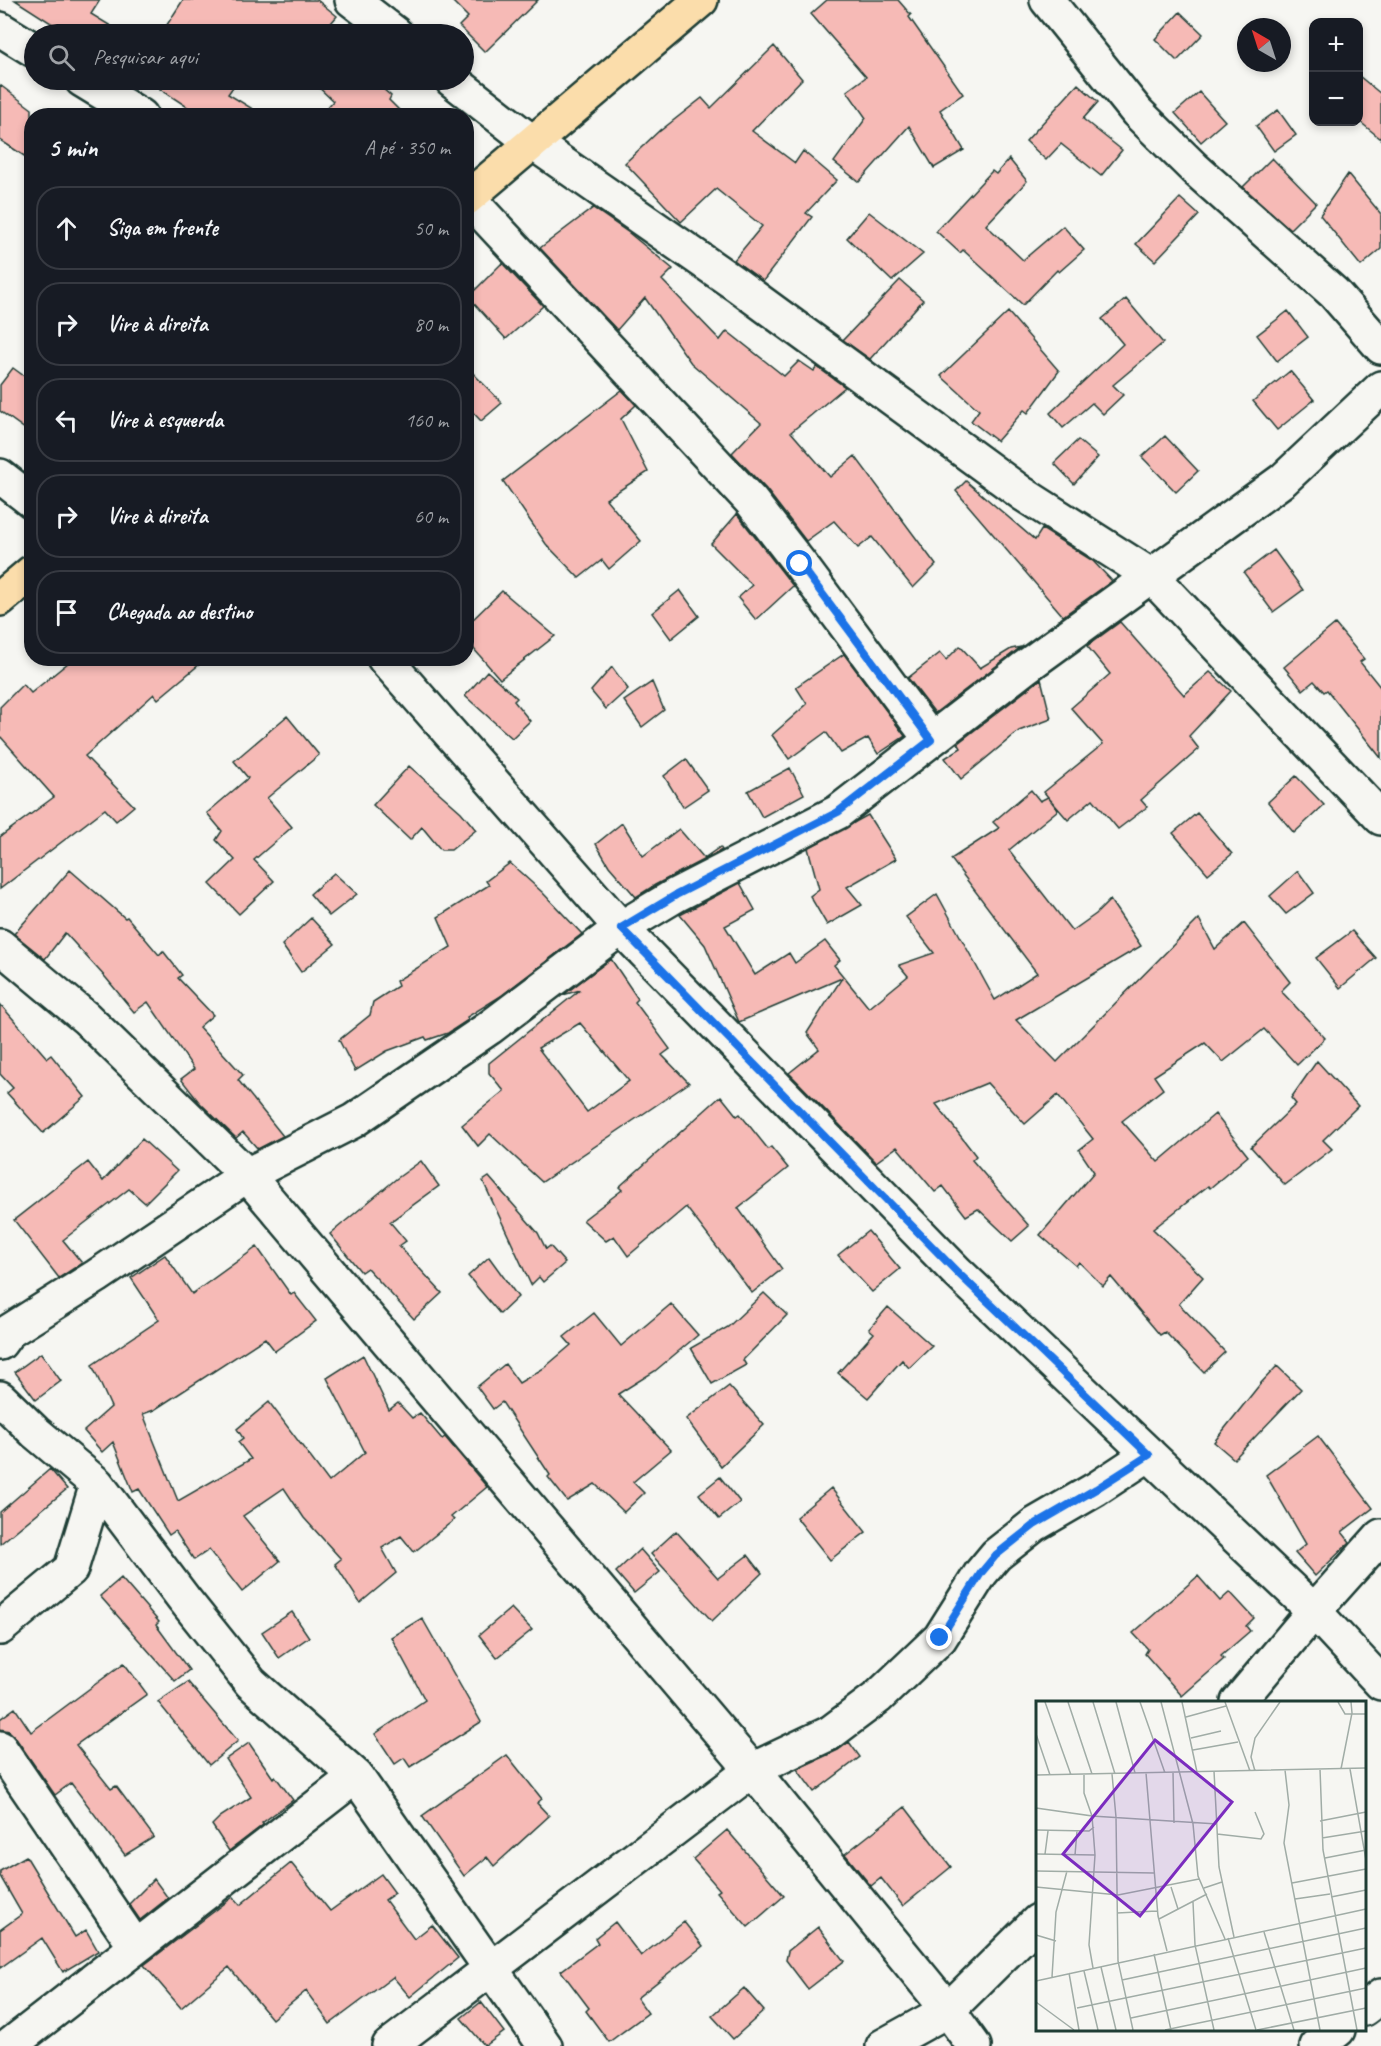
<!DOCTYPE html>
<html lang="pt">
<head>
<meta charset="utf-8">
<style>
  :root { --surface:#171b24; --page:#242831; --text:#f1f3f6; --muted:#9ea1a6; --line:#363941 }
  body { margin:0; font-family:Caveat,sans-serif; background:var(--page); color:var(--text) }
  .controls { position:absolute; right:18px; top:18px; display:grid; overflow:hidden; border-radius:12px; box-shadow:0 3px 9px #0003 }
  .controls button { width:54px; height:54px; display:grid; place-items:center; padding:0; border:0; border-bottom:2px solid var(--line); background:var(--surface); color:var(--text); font:30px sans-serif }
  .compass { position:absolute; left:1237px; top:18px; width:54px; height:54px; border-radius:50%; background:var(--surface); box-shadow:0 3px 9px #0003; rotate:321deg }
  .stop { position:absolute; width:18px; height:18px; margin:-14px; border:4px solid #1a73e8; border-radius:50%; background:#fff }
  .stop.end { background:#1a73e8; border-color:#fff; box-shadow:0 2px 6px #0008 }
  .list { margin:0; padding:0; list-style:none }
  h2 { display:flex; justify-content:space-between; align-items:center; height:78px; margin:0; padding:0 24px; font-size:26px }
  h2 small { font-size:20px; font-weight:400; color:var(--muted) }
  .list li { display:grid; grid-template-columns:39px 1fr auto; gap:18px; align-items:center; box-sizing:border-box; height:84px; margin:0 12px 12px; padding:0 12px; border:2px solid var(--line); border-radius:24px }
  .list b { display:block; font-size:22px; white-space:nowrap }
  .list em { font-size:20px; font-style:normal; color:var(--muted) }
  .icon { flex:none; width:33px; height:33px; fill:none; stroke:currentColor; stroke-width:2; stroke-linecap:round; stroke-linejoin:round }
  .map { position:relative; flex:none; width:1381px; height:2046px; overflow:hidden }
  .search { position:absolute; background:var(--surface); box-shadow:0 3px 9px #0003; left:24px; top:24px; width:450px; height:66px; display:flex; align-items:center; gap:15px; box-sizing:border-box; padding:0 21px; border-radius:33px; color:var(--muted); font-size:22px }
  .panel { position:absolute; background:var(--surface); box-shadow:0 3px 9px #0003; left:24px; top:108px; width:450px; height:558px; border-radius:24px }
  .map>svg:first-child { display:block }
</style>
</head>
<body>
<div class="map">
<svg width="1381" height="2046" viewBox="0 0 1381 2046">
  <rect width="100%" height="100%" fill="#f6f6f2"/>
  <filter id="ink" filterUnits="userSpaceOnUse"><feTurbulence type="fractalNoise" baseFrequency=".0167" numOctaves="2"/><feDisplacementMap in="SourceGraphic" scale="12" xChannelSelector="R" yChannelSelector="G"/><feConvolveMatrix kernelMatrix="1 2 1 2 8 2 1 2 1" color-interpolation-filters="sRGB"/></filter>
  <g filter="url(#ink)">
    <path fill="#f6bab6" stroke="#1f3d34" stroke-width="1.5" fill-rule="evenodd" d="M15,0H100L91,14L124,34H68Z
      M183,0H317L337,16L326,29L328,31L325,34H161Z
      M451,0H538L485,52L459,26L468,17Z
      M827,0H898L911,15L909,17L963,94L940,110L964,150L934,168L909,126L859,182L834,162L866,118L847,91L866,77L811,14Z
      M1180,12L1203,34L1177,61L1155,39Z
      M774,46L802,79L752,131L795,163L803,151L837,180L806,213L812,217L763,281L734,260L762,226L716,189L681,222L625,163L660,130V131L702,98L711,108Z
      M1359,76L1381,94V139L1359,121Z
      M156,80H238L228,94L264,116H201L160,89L164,84Z
      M311,80H373L391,96L389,100L405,116H320L333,101Z
      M1078,84L1098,102L1083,119L1122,150L1101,176L1061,144L1046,160L1026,141Z
      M0,85L32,109V161L0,140Z
      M1199,92L1225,121L1201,142L1175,113Z
      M1278,110L1296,135L1274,151L1256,126Z
      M1272,158L1316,203L1290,229L1243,187Z
      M1009,159L1027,181L986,225L1023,260L1063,226L1084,250L1059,272L1057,270L1023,305L963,250L960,253L936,231L992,171L996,174Z
      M1348,174L1381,214V249L1361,266L1320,215Z
      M1180,198L1199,215L1155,261L1136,244Z
      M593,208L629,233L673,269L662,280L720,340L727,331L784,376L799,361L814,371L817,367L845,387L791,432L830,477L855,456L936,565L913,588L872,537L858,548L834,521L806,541L766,489L732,453L761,423L691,363L645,298L617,330L540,248Z
      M869,212L923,254L892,281L847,238Z
      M502,263L543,306L506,339L468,297Z
      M900,280L923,300L870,359L843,340Z
      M1126,299L1163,343L1113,385L1123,395L1103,414L1092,403L1063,428L1050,413L1123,344L1102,319Z
      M1288,311L1308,337L1277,361L1257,335Z
      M1008,312L1059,371L1028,413L1024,410L997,441L971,421L979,410L941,376Z
      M466,366L502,403L481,421L466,405Z
      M13,368L32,382V434L0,411V385Z
      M1290,371L1314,400L1277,430L1253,401Z
      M622,390L636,405L621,419L648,472L606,499L641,541L609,569L602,560L579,578L546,544L503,481Z
      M1165,436L1198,471L1176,492L1142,457Z
      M1078,440L1098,457L1074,484L1054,463Z
      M966,481L1035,540L1042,529L1093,561L1112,581L1063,616L956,491Z
      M737,514L793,586L756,620L738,598L752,585L711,544Z
      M1274,550L1303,590L1273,612L1244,573Z
      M680,590L699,616L671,639L652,613Z
      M502,591L555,636L500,679L466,640V626Z
      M1120,622L1184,695L1210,672L1231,691L1189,736L1199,749L1141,800L1147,807L1118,829L1093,799L1068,820L1048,797L1058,810L1009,850L1072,931L1096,914L1110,900L1141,946L1016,1020L1057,1062L1199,919L1215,949L1244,923L1290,982L1281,991L1325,1038L1297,1065L1264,1029L1223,1062L1205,1043L1154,1076L1163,1089L1122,1121L1158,1162L1215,1114L1248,1156L1210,1188L1208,1186L1153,1229L1203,1277L1179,1304L1225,1352L1204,1372L1165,1332L1160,1335L1111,1277L1103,1286L1079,1262L1076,1266L1040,1235L1094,1172L1079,1150L1093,1139L1058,1095L1025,1124L987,1083L936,1104L976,1156L972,1160L1029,1226L1012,1241L978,1209L966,1216L943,1186L935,1192L897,1147L876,1162L789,1073L819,1049L807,1033L842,978L739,1022L705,945L680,915L740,883L755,910L725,926L755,975L789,953L795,963L825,941L840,960L834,965L869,1008L908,976L899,965L934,953L906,917L937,894L995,1000L1037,973L951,859L999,828L993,822L1031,790L1040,801L1048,797L1044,792L1103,744L1071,708L1110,674L1087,646Z
      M1335,624L1364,659L1360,662L1381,688V758L1327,690L1324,692L1314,681L1303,690L1284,667Z
      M960,646L980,668L1011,649L1021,647L935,713L908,678L940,653L946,660Z
      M844,654L905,736L878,754L868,738L841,753L826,732L789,759L772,735L807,704L796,687Z
      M74,658H207L158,699L154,694L85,756L134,806L116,821L105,809L0,889V837L54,797L0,736V707L23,684L31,693Z
      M612,667L628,689L606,709L591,691Z
      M487,671L517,698L514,701L530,721L512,738L465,696Z
      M1041,679L1051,719L1019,731L961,779L945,758L961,748L958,743Z
      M652,682L664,710L642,727L624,701Z
      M287,716L319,755L267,798L292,827L254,860L274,881L239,914L210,884L235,860L216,840L222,831L207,813L248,778L234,761Z
      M686,759L708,790L683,807L664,776Z
      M409,766L461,812L476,830L451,850H441L422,827L410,840L373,805Z
      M790,768L804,794L762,817L748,791Z
      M1296,776L1324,805L1294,833L1268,802Z
      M1197,813L1232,854L1208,874L1173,833Z
      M868,815L896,859L847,887L862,905L827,925L810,896L819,889L808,848Z
      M622,823L643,856L679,829L704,858L720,847L722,850L655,885L636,897L609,866L596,844Z
      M510,863L542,892L582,934L501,996L467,1017L468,1020L448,1033L427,1040L425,1037L387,1051L355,1071L339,1040L370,1015L373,1002L398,986L396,981L451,947L438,917L489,885L486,881Z
      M70,870L125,918L127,917L159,955L163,951L182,975L178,978L213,1015L199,1027L243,1075L238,1080L283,1136L258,1149L243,1132L236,1138L199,1102L181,1079L194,1069L148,1002L134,1012L106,978L65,933L45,959L14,934Z
      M1298,871L1314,893L1286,914L1270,896Z
      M334,873L357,894L329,916L310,894Z
      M311,918L335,944L301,972L282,945Z
      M1352,931L1376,958L1340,988L1316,958Z
      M611,959L638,999L635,1002L670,1049L662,1055L689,1083L542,1182L490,1134L478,1146L462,1125L504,1091L489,1073V1063L580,990L563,995ZM580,1023L629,1081L587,1112L538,1048Z
      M0,1004L47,1058L51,1055L85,1097L43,1133L7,1093L13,1088L0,1074Z
      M1317,1061L1358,1106L1323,1140L1332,1149L1285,1185L1251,1147L1296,1104L1291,1098Z
      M721,1096L737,1116L740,1114L768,1149L771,1147L788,1168L738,1208L782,1269L752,1293L686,1207L628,1256L614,1236L606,1241L583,1220L622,1190L619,1187Z
      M142,1139L177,1171L145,1203L129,1189L63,1240L82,1263L59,1278L14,1220L88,1162L103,1181Z
      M421,1161L439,1186L390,1222L406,1241L399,1246L442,1293L414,1319L367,1268L361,1272L330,1234L396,1179Z
      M489,1177L538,1233L546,1249L550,1246L565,1263L543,1282L539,1277L531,1285L483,1181Z
      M868,1231L900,1269L872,1292L838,1255Z
      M257,1247L291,1295L294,1293L316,1321L275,1351L265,1338L154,1410L143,1414L178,1501L251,1459L238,1442L243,1438L237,1429L269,1402L329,1482L365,1452L327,1378L363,1355L389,1410L398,1403L412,1418L420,1413L442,1439L445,1437L487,1487L451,1517L454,1520L414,1552L401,1536L382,1548L396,1573L360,1603L335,1564L341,1559L304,1518L284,1488L243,1516L280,1561L242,1592L209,1550L194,1560L175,1531L169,1535L139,1489L133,1492L113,1442L102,1452L84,1431L111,1407L92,1365L159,1320L131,1278L165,1255L192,1294Z
      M489,1257L518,1297L500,1314L468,1276Z
      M764,1293L787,1315L743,1360L746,1365L712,1384L691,1348L728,1327Z
      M671,1304L698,1335L655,1371L618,1394L671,1450L633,1482L644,1493L624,1512L595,1484L567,1501L548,1477L550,1475L502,1402L493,1409L477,1387L505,1364L519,1383L544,1368L571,1345L564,1337L594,1313L621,1346Z
      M888,1307L932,1346L909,1368L902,1360L868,1398L838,1373L874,1333L869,1329Z
      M41,1353L61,1381L36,1400L15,1372Z
      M1277,1366L1301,1389L1234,1459L1214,1442L1261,1383Z
      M729,1386L764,1425L721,1466L686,1419Z
      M1318,1436L1373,1508L1342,1532L1350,1542L1315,1576L1295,1553L1306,1544L1266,1475Z
      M50,1469L67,1489L0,1544V1512Z
      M720,1477L740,1502L719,1519L699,1494Z
      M831,1488L866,1532L830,1560L796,1517Z
      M676,1531L718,1578L748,1555L762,1573L712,1621L651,1554Z
      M640,1549L660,1572L634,1593L616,1572Z
      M1198,1576L1220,1601L1230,1592L1254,1618L1246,1626L1250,1631L1221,1656L1224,1659L1182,1696L1145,1654L1148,1649L1133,1633Z
      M121,1578L159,1622L156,1625L189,1670L175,1681L100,1596Z
      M511,1608L532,1630L497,1658L479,1635Z
      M292,1612L309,1637L279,1658L262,1632Z
      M422,1618L481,1722L410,1767L404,1758L395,1764L375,1734L425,1700L391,1637Z
      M124,1663L147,1694L76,1745L111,1789L116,1786L154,1837L125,1855L71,1783L55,1795L15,1737L9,1731L0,1729V1719L15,1708L31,1732Z
      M188,1682L238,1741L209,1765L158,1702Z
      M849,1742L860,1757L814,1792L797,1769L838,1750Z
      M249,1743L273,1778L275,1776L293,1800L262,1823L263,1825L229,1851L212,1825L220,1817L251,1797L226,1759Z
      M507,1755L542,1799L537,1803L549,1816L494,1866L487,1857L464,1876L422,1816Z
      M905,1807L951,1867L903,1906L881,1878L871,1886L845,1854Z
      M727,1830L784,1896L748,1927L717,1892L720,1890L693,1859Z
      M26,1856L75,1937L86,1930L98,1951L63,1972L42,1938L0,1968V1930L22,1914L0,1876V1871Z
      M291,1863L330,1911L381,1874L395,1893L385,1900L414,1939L432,1925L458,1958L410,1997L393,1977L330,2024L306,1991L272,2019L229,1967L181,2008L144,1965L233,1897L240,1905Z
      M154,1879L168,1898L140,1920L129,1904Z
      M615,1922L641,1956L684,1922L703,1946L637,1998L648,2013L609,2042L586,2011L589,2008L561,1971L598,1943L595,1938Z
      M818,1927L844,1961L808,1989L786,1960L788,1951Z
      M744,1988L764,2011L733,2039L712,2016Z
      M481,2002L504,2032L485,2046L461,2018Z"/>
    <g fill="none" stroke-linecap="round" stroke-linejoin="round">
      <defs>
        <path id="minor" d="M352,0L396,34
          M1047,0L1137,112L1194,168L1334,293L1381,347
          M0,29L34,50
          M82,80L141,116
          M452,80L533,143L737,285L1023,494L1150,575L1381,818
          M468,198L751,501L800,564L931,740
          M0,476L32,501
          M384,658L621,928L957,1272L1314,1611L1381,1683
          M0,946L86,1018L247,1175L752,1770L948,2010L974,2046
          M0,1343L8,1332L97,1276L247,1175L353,1121L489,1028L621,928L676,895L838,812L1024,668L1283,480L1381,388
          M0,1398L35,1432L97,1484L184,1599L251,1683L356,1776L545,2046
          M0,1628L71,1569L97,1484
          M1238,1702L1314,1611L1381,1536
          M0,1748L135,1946
          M1364,2009L1381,1996
          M9,2046L356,1776
          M389,2046L752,1770L830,1733L878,1697L940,1638L981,1573L996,1555L1034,1525L1096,1489L1149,1454
          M883,2046L948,2010L1038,1921
          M1317,2046L1338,2030"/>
        <path id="primary" d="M466,199L701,0
          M0,599L32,572"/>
      </defs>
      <use href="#minor" stroke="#1f3d34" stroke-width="38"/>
      <use href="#primary" stroke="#1f3d34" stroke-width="38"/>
      <use href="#minor" stroke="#f6f6f2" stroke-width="33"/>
      <use href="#primary" stroke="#fbddab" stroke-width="33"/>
    </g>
  </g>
  <g fill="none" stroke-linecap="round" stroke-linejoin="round" filter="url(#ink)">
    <path stroke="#1a73e8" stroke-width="8" d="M800,564L931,740L838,812L676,895L621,928L957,1272L1149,1455L1096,1489L1034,1525L996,1555L981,1573L940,1638"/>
  </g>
  <g transform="translate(1036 1701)">
    <rect width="330" height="330" fill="#f6f6f2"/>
    <path fill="none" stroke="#a0aca6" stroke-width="1.5" d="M9,1L35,74M32,1L56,73M57,1L79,73M80,1L99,72M104,1L129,72M125,1L157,123L162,175L189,238M146,1L161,71M189,1L214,70M302,1L309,13H330M150,16L190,5M0,33L14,74M155,37L185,30M157,49L202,41M284,68L287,149L321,329M305,68L316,12L315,1M314,68L330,159M249,69L253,104L248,142L284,329M178,70L183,166L198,236M219,70L215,56L219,37L244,1M137,71L138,122M110,72L122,215L131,250M76,73L80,116L82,260L97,329M0,74L330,67M48,74V92L56,115L181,123M0,107L56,115L59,154L53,244L57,267M284,120L330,111M0,129L53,130L58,126M181,133L225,138L228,133L219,111M286,137L330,130M0,153L59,154M9,153L12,130M39,154L41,130M289,157L330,149M0,170L118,172M256,182L330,168M0,186L82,194L163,178M135,186L142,208M168,187L186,181M295,196L330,189M259,198L294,193M157,201L159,244L178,329M81,212L121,210M123,218L171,193M228,231L258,329M0,234L20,240M192,237L220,329M118,253L135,329M65,266L80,329M48,270L62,329M33,272L43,329M16,276L20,211L31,170M86,279L330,227M0,280L330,208M0,301L38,329M41,307L330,247M95,317L330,267M129,329L330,287M221,329L330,307"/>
    <path fill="#7b2cbf" fill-opacity="0.15" stroke="#7b2cbf" stroke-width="3" d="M119,39L196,101L104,215L27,153Z"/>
    <rect width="330" height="330" fill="none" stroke="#1f3d34" stroke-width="3"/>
  </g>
</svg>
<div class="controls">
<button>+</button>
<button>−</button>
</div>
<svg class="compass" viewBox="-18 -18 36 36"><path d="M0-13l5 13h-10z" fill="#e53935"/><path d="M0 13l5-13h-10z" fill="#9ea1a6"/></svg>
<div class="stop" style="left:800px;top:564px"></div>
<div class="stop end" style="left:940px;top:1638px"></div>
<div class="search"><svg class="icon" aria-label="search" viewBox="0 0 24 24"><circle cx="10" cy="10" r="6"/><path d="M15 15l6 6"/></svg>Pesquisar aqui</div>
<section class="panel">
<h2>5 min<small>A pé · 350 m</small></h2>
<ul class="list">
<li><svg class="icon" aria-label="ahead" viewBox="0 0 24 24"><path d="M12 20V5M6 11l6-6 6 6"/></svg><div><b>Siga em frente</b></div><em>50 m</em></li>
<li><svg class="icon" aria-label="right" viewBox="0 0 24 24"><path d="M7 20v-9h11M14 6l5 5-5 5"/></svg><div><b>Vire à direita</b></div><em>80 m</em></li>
<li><svg class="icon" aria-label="left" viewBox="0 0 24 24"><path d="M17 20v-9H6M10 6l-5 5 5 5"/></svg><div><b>Vire à esquerda</b></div><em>160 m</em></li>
<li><svg class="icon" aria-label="right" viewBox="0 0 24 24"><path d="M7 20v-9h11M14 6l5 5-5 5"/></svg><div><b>Vire à direita</b></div><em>60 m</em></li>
<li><svg class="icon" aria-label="arrive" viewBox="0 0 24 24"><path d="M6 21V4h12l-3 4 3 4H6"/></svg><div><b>Chegada ao destino</b></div></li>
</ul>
</section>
</div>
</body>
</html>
